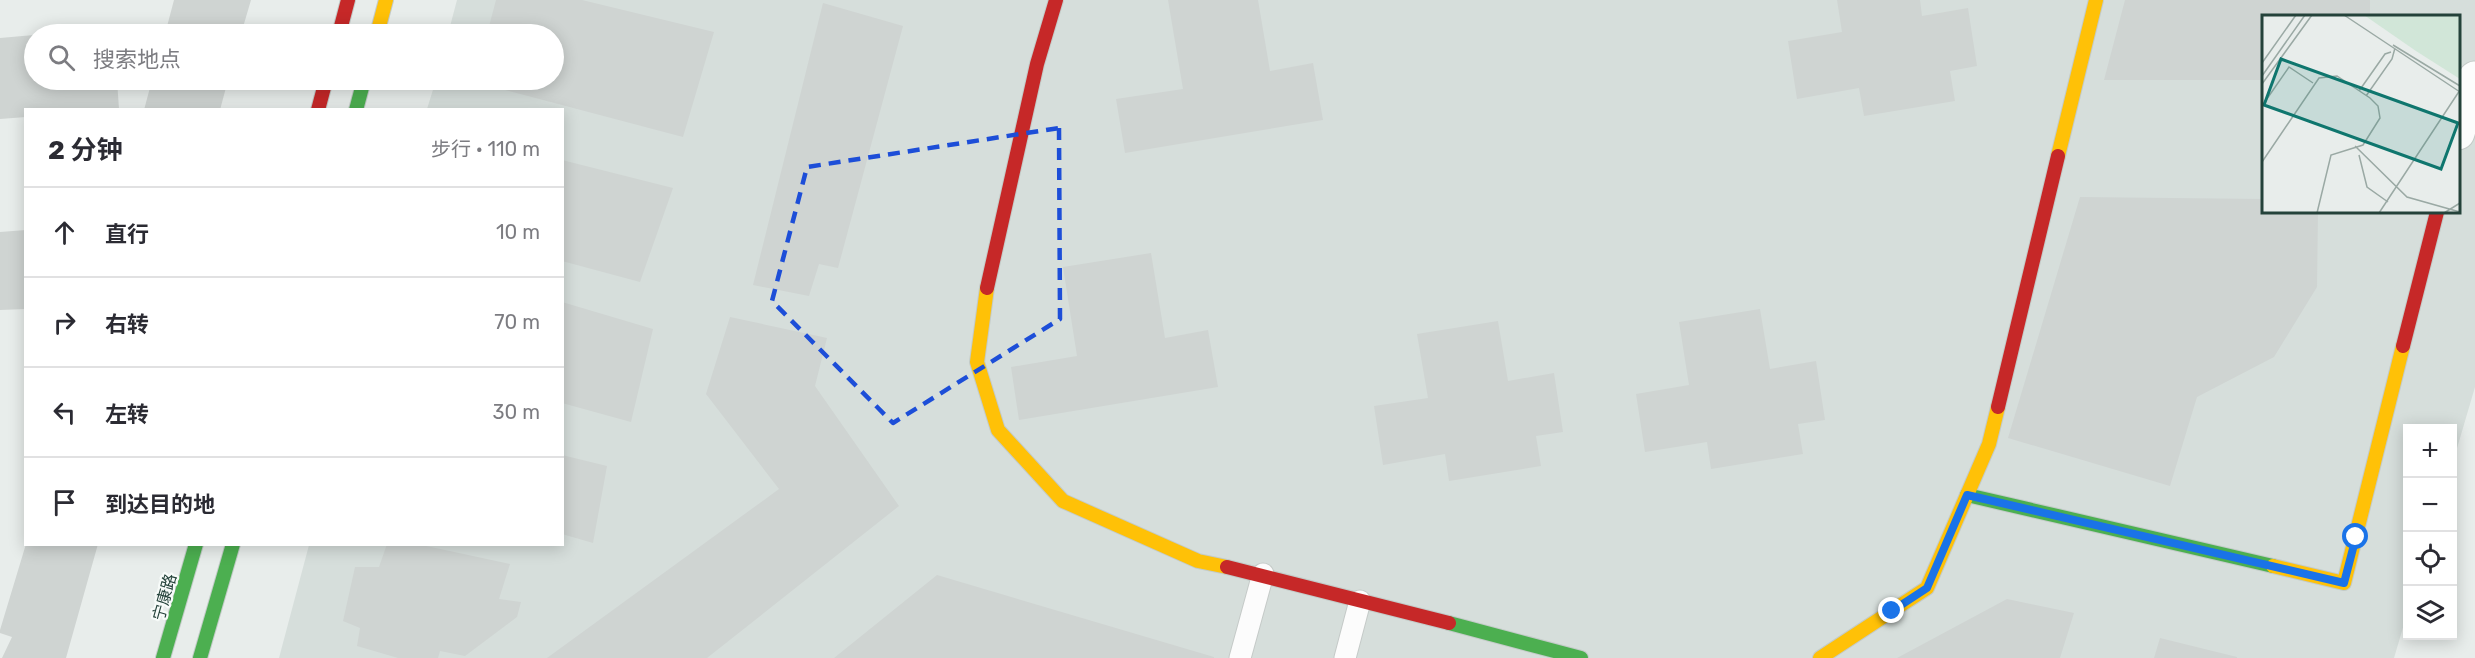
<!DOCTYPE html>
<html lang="zh">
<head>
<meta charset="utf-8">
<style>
  :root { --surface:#fff; --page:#f2f2f3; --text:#2b2b33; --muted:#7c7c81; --line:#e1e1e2 }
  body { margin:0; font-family:Rubik,"Noto Sans SC",sans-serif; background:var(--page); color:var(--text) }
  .controls { position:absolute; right:18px; bottom:18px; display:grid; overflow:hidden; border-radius:0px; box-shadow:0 3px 15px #0003 }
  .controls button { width:54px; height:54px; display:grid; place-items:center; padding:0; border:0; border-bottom:2px solid var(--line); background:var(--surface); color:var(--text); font:30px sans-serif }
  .stop { position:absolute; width:18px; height:18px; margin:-14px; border:4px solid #1a73e8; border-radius:50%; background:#fff }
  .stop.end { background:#1a73e8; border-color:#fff; box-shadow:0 2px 6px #0008 }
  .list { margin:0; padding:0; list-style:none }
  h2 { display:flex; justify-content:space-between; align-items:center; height:78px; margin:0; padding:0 24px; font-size:26px }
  h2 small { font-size:20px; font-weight:400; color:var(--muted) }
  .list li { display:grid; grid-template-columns:39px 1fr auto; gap:18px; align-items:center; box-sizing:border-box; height:90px; padding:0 24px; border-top:2px solid var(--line) }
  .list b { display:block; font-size:22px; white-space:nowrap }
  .list em { font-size:20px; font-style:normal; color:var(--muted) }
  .icon { flex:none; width:33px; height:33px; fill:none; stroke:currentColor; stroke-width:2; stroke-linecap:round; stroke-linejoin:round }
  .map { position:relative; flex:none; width:2475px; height:658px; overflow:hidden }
  .search { position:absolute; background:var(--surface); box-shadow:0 3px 15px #0003; left:24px; top:24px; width:540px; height:66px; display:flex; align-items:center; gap:15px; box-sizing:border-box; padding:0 21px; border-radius:33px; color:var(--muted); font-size:22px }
  .panel { position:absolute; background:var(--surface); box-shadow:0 3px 15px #0003; left:24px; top:108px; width:540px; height:438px; border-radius:0px }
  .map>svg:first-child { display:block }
</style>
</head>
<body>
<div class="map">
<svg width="2475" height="658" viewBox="0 0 2475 658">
  <rect width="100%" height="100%" fill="#e8edeb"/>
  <path fill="#d6dedb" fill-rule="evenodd" d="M457,0H2475V387L2453,462L2452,428H2408L2407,614L2394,658H279L309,545L562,544V110L427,109L436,80H554V34H448ZM2264,16H2458V212H2264Z"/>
  <path fill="#cfd4d2" d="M174,0H251L241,34H165Z
    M496,0H582L714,32L683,137L475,82L476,80H554V34H487Z
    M1168,0H1258L1270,71L1313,63L1323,120L1125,153L1116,99L1183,89Z
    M1837,0H1920L1922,16L1968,8L1977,66L1950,71L1955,101L1864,116L1859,88L1797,99L1788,41L1842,32Z
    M2125,0H2370V16H2264V80H2104Z
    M823,3L903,26L838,268L819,264L809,296L753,285Z
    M113,29V34H63V33Z
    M34,35V80H117L119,109L26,110V117L0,119V38Z
    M152,80H228L220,110H144Z
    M562,160L673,188L640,282L562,261Z
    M2080,197L2264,199V212H2318L2317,287L2274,357L2197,397L2170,486L2008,438Z
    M26,230V309L0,310V232Z
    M1151,253L1165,338L1208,330L1218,387L1019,420L1011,367L1077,356L1063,267Z
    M562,302L653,329L631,422L562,403Z
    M1760,309L1770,369L1816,361L1825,420L1798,424L1803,454L1711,469L1707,442L1645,452L1636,394L1689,385L1679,322Z
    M730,317L827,338L815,386L899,506L707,658H547L779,489L706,394Z
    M1498,321L1508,381L1554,373L1563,432L1536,436L1541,466L1449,481L1445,454L1383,465L1374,406L1428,398L1417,334Z
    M562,455L607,466L593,543L562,534Z
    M26,544H98L66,658H2L12,637L0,633V630Z
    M387,544H417L510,564L499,599L521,602L517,617L465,656L440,651L438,658H398L357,646L360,628L343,621L355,567H379Z
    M937,575L1214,657V658H834Z
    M2007,599L2074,613L2060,658H1897Z
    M2160,638L2237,657V658H2154Z"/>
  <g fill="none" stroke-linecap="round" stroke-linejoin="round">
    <defs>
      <path id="lane" d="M1240,658L1263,574
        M1345,658L1360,601"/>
      <path id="street" d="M2458,133L2475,78"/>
      <path id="fast" d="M356,110L364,80
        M1967,495L2273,566
        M1449,623L1581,658
        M163,658L196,544
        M200,658L233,544"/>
      <path id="slow" d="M377,34L386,0
        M2058,156L2096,0
        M987,288L977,362L998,430L1063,501L1198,561L1227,567
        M2273,566L2344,583L2403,346
        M1820,658L1927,588L1989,444L1998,407"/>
      <path id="jam" d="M339,34L348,0
        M318,110L326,80
        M987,288L1037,64L1056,0
        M2403,346L2437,212
        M1998,407L2058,156
        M1227,567L1449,623"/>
    </defs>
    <use href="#lane" stroke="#c5cac8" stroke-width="23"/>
    <use href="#street" stroke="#c5cac8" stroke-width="35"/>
    <use href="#fast" stroke="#c3cbc8" stroke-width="16"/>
    <use href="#slow" stroke="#c3cbc8" stroke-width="16"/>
    <use href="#jam" stroke="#c3cbc8" stroke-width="16"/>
    <use href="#lane" stroke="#fcfcfc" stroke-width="21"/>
    <use href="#street" stroke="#fcfcfc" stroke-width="33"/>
    <use href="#fast" stroke="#4caf50" stroke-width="14"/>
    <use href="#slow" stroke="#ffc107" stroke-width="14"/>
    <use href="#jam" stroke="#c62828" stroke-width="14"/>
  </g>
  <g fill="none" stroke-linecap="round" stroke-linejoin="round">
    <path stroke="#1a73e8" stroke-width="8" d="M1892,611L1927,588L1967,495L2344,583L2356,537"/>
  </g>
  <path fill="none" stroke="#1d4ed8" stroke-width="4.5" stroke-dasharray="12 8" stroke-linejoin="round" d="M1059,128L1060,319L893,423L772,301L807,167Z"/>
  <g text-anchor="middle" stroke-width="4.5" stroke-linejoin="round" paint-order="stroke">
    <g font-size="16" fill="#24423a" stroke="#f7fbf9">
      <text transform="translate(164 597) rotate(-74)" y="6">宁康路</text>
    </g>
  </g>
  <g transform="translate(2262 15)">
    <rect width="198" height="198" fill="#e8edeb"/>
    <path d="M102,0H198V64L154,36Z" fill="#d1e6d8"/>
    <path fill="none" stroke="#9aa9a4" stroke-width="1.5" d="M82,0L198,77M131,30L198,71M0,48L34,0M0,61L43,0M0,69L50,0M97,76L123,39L129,37M104,81L130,44L133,33M0,91L27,52L51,68M93,131L145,182L198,197M97,140L105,172L126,187M0,147L57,63L75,61L108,83L116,91L118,103L101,130L69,140L55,198M117,198L198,75M182,198L198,188"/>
    <path fill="#0f766e" fill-opacity="0.15" stroke="#0f766e" stroke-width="3" d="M19,44L196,108L179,154L2,90Z"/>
    <rect width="198" height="198" fill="none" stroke="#24423a" stroke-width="3"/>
  </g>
</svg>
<div class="controls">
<button>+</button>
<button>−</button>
<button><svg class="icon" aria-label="locate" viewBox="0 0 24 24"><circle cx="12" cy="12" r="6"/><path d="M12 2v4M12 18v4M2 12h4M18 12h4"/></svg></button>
<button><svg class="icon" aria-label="layers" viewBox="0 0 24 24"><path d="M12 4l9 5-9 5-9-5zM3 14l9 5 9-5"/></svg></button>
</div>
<div class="stop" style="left:2356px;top:537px"></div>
<div class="stop end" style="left:1892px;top:611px"></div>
<div class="search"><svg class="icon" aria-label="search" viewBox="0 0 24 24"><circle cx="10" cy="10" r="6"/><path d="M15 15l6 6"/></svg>搜索地点</div>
<section class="panel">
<h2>2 分钟<small>步行 · 110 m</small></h2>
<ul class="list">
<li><svg class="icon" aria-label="ahead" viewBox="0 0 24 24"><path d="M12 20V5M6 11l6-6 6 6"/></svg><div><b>直行</b></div><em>10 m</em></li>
<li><svg class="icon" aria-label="right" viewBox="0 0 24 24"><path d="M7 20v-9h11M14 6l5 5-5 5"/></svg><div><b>右转</b></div><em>70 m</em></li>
<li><svg class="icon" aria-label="left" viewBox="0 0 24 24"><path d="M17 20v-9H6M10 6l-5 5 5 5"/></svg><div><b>左转</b></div><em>30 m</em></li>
<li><svg class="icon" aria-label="arrive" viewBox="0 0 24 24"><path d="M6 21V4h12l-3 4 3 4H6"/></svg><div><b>到达目的地</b></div></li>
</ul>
</section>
</div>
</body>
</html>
